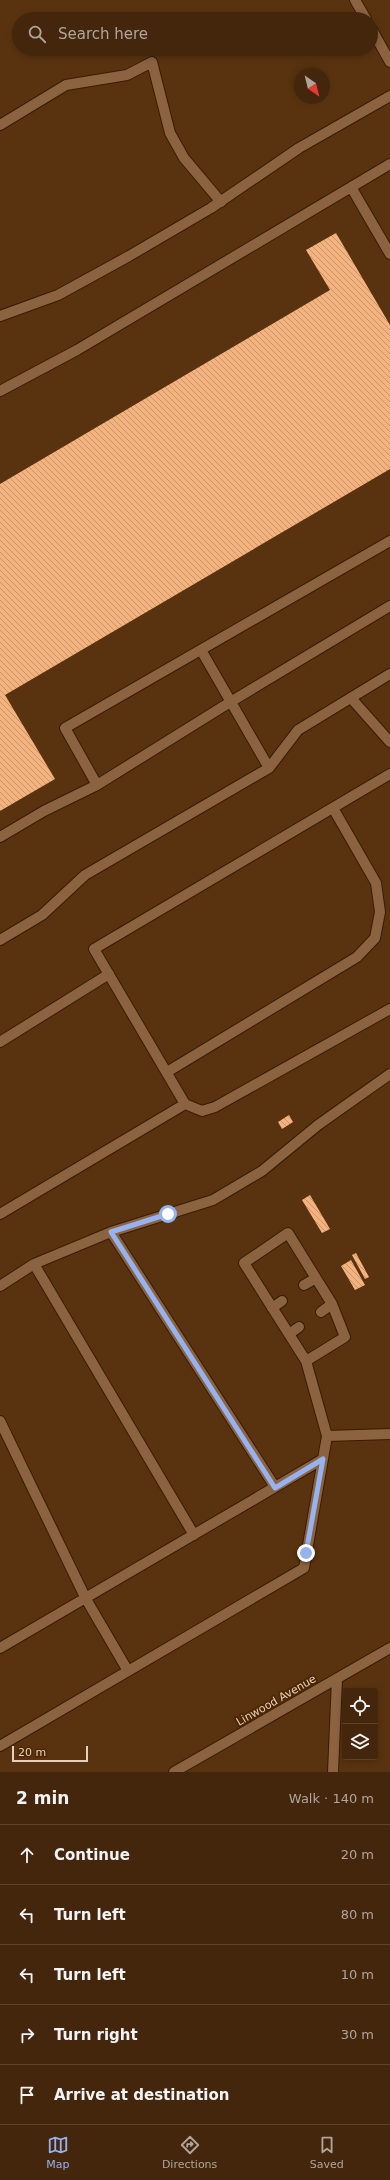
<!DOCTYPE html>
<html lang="en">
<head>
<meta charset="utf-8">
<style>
  :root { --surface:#43260b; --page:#4d3219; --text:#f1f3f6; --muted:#afa59d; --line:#5b432c; --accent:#95b2f1 }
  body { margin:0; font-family:"DejaVu Sans",sans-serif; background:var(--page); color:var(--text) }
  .controls { position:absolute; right:12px; bottom:12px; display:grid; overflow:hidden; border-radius:4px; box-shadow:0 2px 6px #0003 }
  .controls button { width:36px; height:36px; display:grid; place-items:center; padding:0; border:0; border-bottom:1px solid var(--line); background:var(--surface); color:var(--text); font:20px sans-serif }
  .compass { position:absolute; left:294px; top:68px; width:36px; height:36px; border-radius:50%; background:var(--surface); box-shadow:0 2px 6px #0003; rotate:145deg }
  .scale { position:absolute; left:12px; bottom:10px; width:76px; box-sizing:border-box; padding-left:4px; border:2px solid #e7cfbd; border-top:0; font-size:11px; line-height:14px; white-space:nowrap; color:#e7cfbd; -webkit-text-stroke:3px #4d2803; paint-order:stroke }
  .stop { position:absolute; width:12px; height:12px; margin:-9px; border:3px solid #95b2f1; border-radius:50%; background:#fff }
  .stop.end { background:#95b2f1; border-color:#fff; box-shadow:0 1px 4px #0008 }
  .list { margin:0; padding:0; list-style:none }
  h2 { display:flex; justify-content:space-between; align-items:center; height:52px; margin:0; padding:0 16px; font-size:17px }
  h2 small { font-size:13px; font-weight:400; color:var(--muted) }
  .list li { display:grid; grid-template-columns:26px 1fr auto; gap:12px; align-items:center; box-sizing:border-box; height:60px; padding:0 16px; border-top:1px solid var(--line) }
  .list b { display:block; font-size:15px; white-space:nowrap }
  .list em { font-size:13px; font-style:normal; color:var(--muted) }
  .icon { flex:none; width:22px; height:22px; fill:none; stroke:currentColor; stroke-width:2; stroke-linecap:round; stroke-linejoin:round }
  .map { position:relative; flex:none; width:390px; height:1772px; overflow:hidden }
  .search { position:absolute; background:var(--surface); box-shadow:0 2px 6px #0003; left:12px; right:12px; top:12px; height:44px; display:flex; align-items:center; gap:10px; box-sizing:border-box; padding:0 14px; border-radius:22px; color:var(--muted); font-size:15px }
  .sheet { height:352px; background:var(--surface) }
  nav { display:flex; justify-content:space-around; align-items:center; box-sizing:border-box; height:56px; border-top:1px solid var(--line); background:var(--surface); font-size:11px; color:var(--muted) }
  nav a { display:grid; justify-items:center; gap:2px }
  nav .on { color:var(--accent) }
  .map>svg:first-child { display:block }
</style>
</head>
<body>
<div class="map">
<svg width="390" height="1772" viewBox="0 0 390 1772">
  <defs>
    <pattern id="building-back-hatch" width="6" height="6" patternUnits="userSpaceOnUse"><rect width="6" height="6" fill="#f4b37e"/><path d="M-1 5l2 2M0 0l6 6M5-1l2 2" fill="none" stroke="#c8966d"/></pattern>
  </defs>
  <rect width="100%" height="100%" fill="#59330f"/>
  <path fill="url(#building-back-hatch)" d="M336,233L390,325V469L5,695L55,779L0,811V484L330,290L306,250Z
    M289,1115L293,1122L282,1129L278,1122Z
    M310,1195L330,1229L322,1233L302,1200Z
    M356,1253L369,1277L365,1279L352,1255Z
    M351,1260L365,1285L355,1290L341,1266Z"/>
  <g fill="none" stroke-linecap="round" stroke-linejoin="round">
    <defs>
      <path id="lane" d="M0,125L66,85L127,75L152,62L170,133L184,158L221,202
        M351,187L390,254
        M0,316L58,295L129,256L211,208L299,148L390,96
        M0,391L77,350L390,164
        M201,650L269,768
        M351,698L390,742
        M390,774L94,949L185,1104L202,1111L215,1107L390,1009
        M97,785L232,701L390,606
        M0,837L44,811L97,785L65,728L390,541
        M0,940L42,915L85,875L269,768L298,730L390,674
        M0,1042L109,974
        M167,1072L357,957L375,938L380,912L376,883L333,808
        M0,1214L185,1104
        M111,1232L275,1487
        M34,1264L194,1535
        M304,1285L316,1278
        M0,1286L34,1264L111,1232L213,1200L262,1171L318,1125L390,1074
        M272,1308L282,1301
        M321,1312L332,1304
        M289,1334L299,1327
        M0,1421L86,1599L128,1671
        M327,1436L390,1434
        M0,1648L323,1459
        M0,1746L304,1568L327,1436L306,1361L345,1337L332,1304L288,1233L244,1263L306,1361"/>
      <path id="street" d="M355,0L366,19
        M371,28L390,62
        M174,1772L390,1648
        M333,1772L337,1679"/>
    </defs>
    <use href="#lane" stroke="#381c02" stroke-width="12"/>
    <use href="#street" stroke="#381c02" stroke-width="12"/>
    <use href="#lane" stroke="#8c6341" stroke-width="10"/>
    <use href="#street" stroke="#8c6341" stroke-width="10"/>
  </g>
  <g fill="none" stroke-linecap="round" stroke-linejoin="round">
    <path stroke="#95b2f1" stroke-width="5" d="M168,1214L111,1232L275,1488L323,1459L306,1553"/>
  </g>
  <g text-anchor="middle" stroke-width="4" stroke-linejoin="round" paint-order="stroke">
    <g font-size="11" fill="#e7cfbd" stroke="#4d2803">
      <text transform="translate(276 1700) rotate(-30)" y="4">Linwood Avenue</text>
    </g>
  </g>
</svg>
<div class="controls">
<button><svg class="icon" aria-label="locate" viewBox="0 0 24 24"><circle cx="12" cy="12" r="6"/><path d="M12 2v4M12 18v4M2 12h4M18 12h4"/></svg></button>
<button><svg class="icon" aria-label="layers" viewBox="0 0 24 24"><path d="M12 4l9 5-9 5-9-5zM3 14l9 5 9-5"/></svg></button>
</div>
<svg class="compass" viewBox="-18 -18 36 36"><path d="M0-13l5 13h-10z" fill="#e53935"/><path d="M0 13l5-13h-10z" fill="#afa59d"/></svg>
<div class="scale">20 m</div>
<div class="stop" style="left:168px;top:1214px"></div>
<div class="stop end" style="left:306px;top:1553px"></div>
<div class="search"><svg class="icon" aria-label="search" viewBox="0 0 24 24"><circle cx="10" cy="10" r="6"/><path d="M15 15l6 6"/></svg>Search here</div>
</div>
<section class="sheet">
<h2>2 min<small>Walk · 140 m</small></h2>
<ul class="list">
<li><svg class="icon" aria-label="ahead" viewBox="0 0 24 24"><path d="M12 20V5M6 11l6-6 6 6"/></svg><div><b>Continue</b></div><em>20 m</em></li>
<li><svg class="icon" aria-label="left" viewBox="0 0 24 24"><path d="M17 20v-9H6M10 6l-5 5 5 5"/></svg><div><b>Turn left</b></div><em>80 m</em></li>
<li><svg class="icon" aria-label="left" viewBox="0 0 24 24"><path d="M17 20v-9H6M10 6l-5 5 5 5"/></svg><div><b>Turn left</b></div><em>10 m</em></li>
<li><svg class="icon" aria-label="right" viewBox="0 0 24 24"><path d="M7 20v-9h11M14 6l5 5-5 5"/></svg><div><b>Turn right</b></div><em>30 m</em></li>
<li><svg class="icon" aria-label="arrive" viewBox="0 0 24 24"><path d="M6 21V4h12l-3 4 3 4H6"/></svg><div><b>Arrive at destination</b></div></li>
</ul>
</section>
<nav>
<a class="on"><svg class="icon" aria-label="map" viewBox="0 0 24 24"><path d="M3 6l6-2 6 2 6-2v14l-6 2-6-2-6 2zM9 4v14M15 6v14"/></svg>Map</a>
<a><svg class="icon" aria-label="directions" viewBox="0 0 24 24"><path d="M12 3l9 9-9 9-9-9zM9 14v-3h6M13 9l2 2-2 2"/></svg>Directions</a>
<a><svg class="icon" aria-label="saved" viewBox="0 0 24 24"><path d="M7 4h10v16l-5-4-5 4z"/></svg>Saved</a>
</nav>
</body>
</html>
